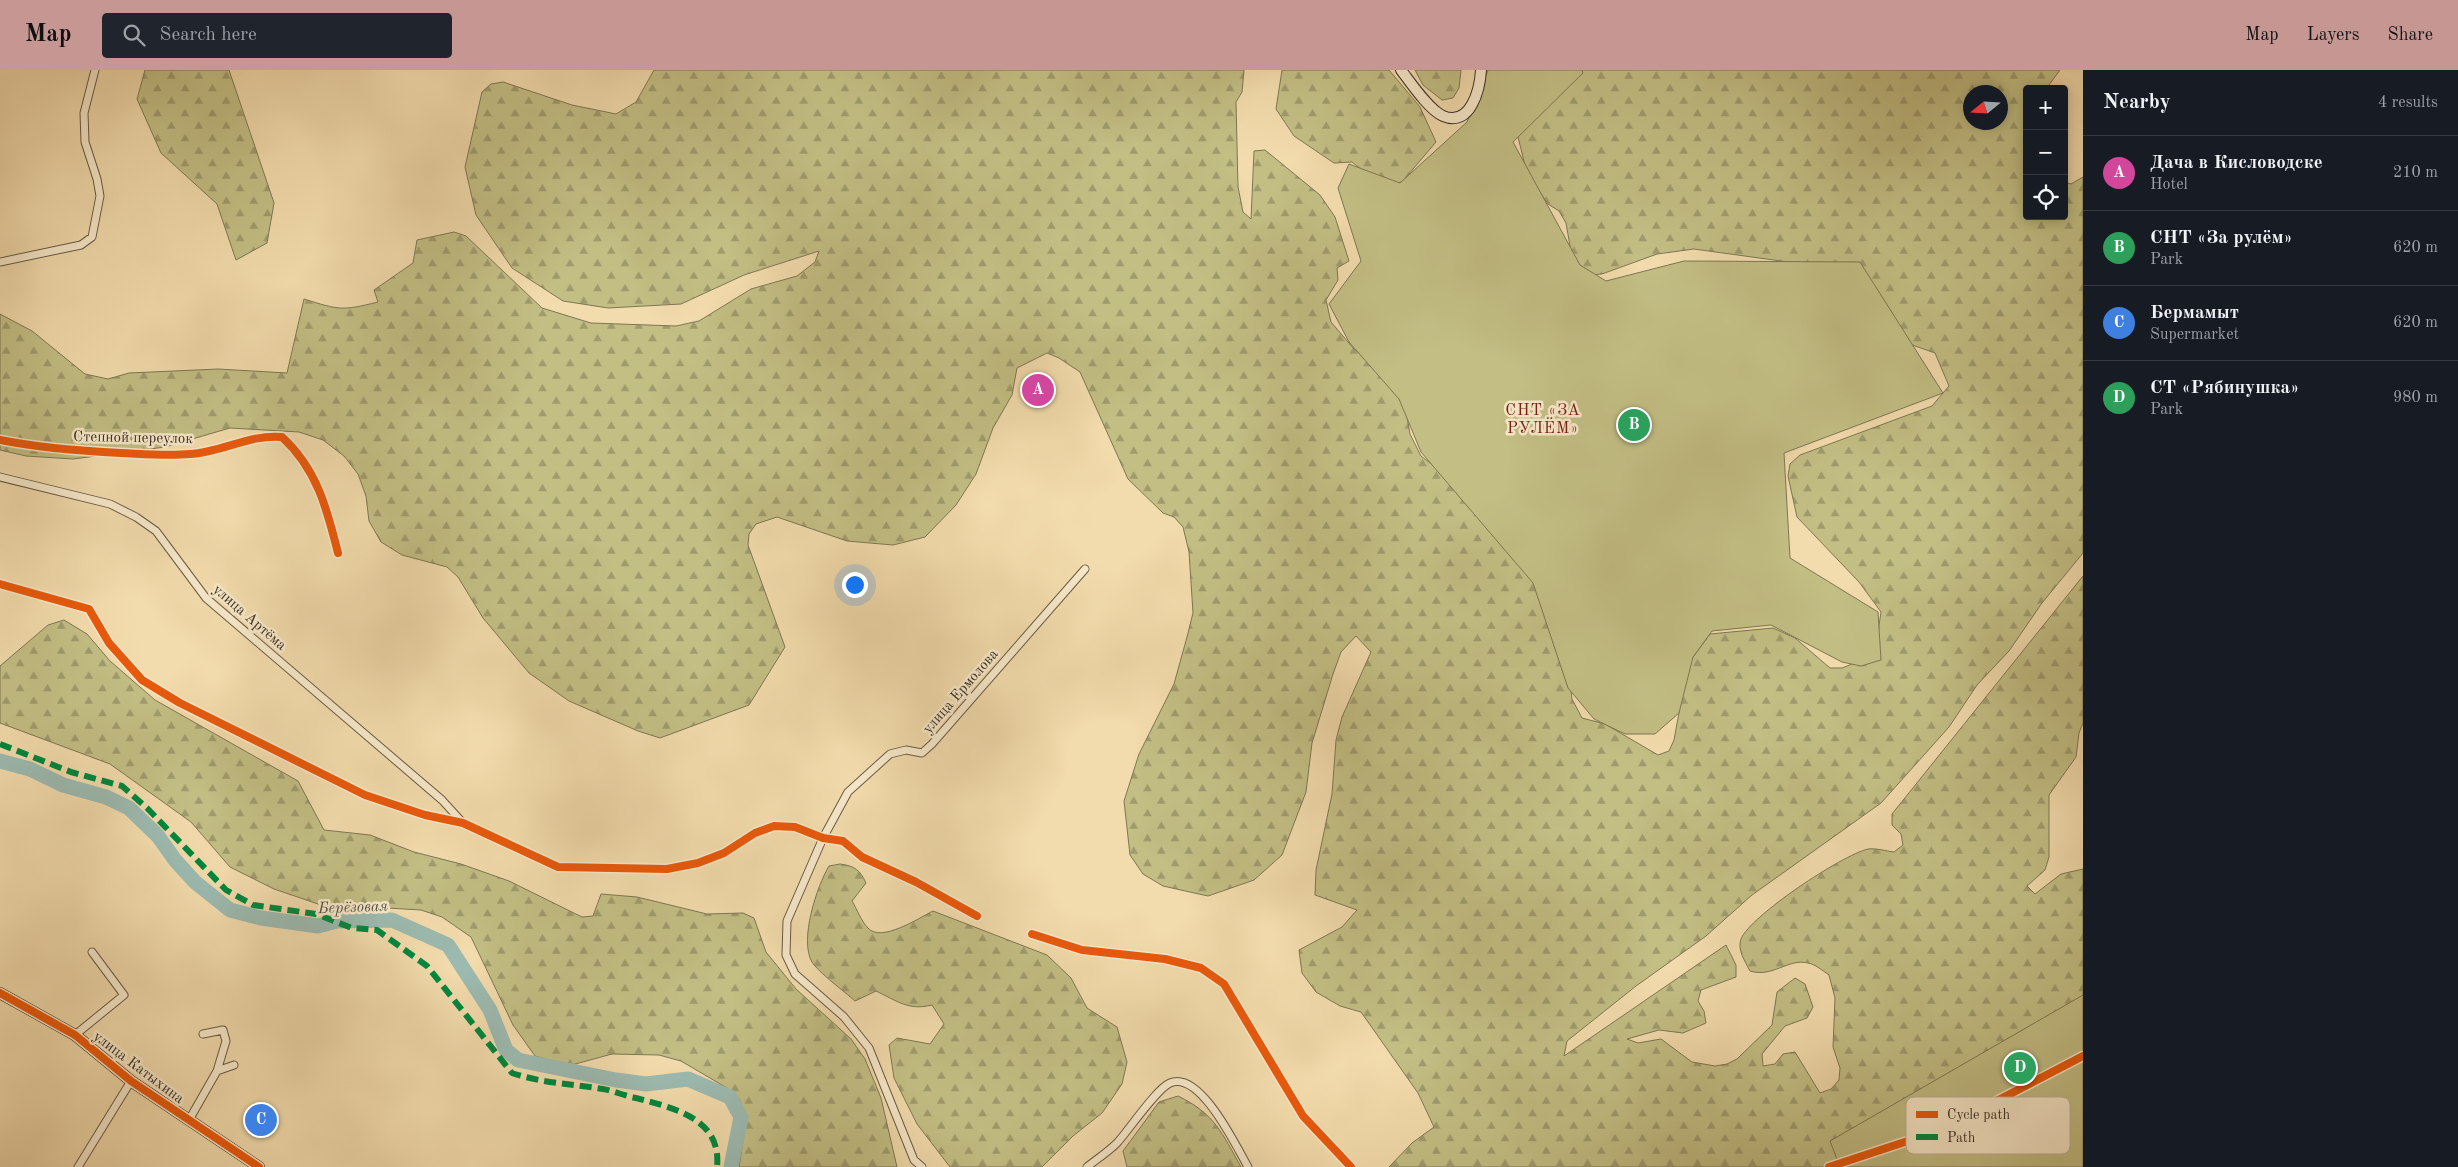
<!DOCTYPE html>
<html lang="en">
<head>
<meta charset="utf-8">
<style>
  :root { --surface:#171b24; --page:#20242c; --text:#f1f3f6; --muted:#9ea1a6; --line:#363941; --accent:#c59692 }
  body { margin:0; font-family:"Old Standard TT",serif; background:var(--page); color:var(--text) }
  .controls { position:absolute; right:15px; top:15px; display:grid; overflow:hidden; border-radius:5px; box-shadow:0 2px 12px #0003 }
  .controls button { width:45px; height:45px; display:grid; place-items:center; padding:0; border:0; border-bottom:1px solid var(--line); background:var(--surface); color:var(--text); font:25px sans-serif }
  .compass { position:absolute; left:1963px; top:15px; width:45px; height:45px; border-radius:50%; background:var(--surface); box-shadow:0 2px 12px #0003; rotate:252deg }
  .you { position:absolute; left:854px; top:514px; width:18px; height:18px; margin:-12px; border:4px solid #fff; border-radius:50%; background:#1a73e8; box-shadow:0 0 0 8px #1a73e833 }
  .badge { display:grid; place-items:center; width:32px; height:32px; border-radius:50%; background:var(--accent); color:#fff; font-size:16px; font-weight:700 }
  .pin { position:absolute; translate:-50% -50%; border:2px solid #fff; box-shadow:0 1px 5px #0006 }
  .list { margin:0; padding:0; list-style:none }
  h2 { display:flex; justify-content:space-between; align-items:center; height:65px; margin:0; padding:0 20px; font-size:21px }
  h2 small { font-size:16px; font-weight:400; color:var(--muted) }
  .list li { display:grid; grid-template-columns:32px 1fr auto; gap:15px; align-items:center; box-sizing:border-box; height:75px; padding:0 20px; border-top:1px solid var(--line) }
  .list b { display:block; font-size:19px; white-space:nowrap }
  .list p { margin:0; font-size:16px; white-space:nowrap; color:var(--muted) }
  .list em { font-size:16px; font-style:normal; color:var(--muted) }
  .icon { flex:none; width:28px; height:28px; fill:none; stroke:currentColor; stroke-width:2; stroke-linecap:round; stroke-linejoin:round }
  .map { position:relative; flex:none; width:2083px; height:1097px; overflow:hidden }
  header { display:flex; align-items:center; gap:30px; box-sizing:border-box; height:70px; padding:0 25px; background:var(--accent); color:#111 }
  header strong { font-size:24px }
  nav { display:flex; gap:28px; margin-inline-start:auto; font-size:18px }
  .search { width:350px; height:45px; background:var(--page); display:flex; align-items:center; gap:12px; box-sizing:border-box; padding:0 18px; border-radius:5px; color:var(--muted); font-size:19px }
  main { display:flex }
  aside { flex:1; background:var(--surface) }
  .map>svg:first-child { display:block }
</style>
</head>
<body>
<header>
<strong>Map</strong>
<div class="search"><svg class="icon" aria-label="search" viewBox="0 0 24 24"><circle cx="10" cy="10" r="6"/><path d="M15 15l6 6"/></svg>Search here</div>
<nav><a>Map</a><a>Layers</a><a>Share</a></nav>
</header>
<main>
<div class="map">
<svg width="2083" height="1097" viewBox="0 0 2083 1097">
  <defs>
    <pattern id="forest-firs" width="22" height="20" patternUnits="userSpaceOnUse" patternTransform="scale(1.25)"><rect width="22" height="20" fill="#c2be84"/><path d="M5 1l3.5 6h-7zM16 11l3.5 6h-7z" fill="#9f9b6c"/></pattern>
  </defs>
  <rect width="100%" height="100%" fill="#f2dbac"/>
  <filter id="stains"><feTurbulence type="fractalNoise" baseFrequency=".004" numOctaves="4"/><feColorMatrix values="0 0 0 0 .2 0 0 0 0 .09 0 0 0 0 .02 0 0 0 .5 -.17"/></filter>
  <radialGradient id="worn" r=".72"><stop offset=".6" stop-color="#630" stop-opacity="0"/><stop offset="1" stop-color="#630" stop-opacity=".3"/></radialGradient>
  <path fill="url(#forest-firs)" stroke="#7e7754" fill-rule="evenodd" d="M145,0H229L274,133L267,173L236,190L217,134L161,83L137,29Z
    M654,0H1244L1242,22L1236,32L1238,117L1243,142L1251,149L1254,81L1265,80L1320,125L1335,147L1349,191L1337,198L1338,210L1326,230L1331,252L1354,279L1374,293L1389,311L1406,341L1410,364L1421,386L1466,421L1542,523L1569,605L1572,629L1582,648L1605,654L1658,685L1669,681L1674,670L1688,594L1710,564L1773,558L1795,568L1830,598H1842L1865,589L1877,569L1881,542L1859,512L1797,447L1788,406L1790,394L1800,385L1932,336L1949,316L1935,283L1878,263L1839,199L1694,179L1657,184L1602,204L1589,205L1572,187L1566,153L1559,141L1548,134L1527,103L1515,55L1573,0H2060L2046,19H2027C2027,33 2022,66 2027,76V146H2064V112L2071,114L2083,107V483L2042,533L2009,581L1977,615L1949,657L1881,733L1752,825L1706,866L1636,916L1567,971L1564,986L1726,875L1736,895V907L1701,920L1698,931L1704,941L1706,953L1683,963L1659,960L1627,969L1638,973L1661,969L1692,992L1715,996L1727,994L1737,989L1772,955L1777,922L1795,908L1805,914L1813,937L1807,948L1785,956L1762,984L1763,996L1775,994L1783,984L1795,982L1820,1023L1831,1019L1839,1010L1840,998L1833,977L1835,928L1829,905C1823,901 1815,894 1808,893C1788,888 1773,908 1750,901C1745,891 1737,880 1741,869C1750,846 1842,785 1868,779C1876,778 1886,781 1894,782L1903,775L1901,764L1892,755V744L2083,506V653L2079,663L2076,687L2049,725V787L2045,800L2027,816L2035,824L2061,804L2083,799V1097H1389L1412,1073L1434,1057L1418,1023L1361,942L1340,936L1316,922L1302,903L1299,880L1342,857L1357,840L1315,825L1316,800L1332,724L1336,670L1342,647L1371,582L1356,566L1341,582L1333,604L1312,673L1306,722L1282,785L1254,810L1208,826L1163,816L1143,804L1130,785L1124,731L1139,684L1174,614L1187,567L1193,543L1189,482L1183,457L1174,447L1163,443L1128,409L1080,302L1059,288L1047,283L1017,298L1012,325L993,358L976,404L956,435L925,467L893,475L847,471L777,447L756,454L749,464L748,475L785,577L749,635L660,668L638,661L569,631L529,603L483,548L458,507L447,497L402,485L381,472L369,451L366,426L358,404L344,386L323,370L299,362L230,358L165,377L73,389L26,386L0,380V244L32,261L85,304L108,309L129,303L218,299L287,303L304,229C339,240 342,241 378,232L374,220L413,193L417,170L454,162L466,166L542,238L591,253L676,256L699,251L751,219L797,206L815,192L819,181L744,205L681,234L608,238L563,231L512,198L476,145L465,97L482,22L491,14L503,12L572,35L616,44L636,32ZM1970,22H2000V52H1970Z
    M1282,0H1389L1420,37L1436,72L1402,112L1381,115L1352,92L1334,93L1294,66L1276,39Z
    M1415,0H1461L1459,18L1453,28L1442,30L1423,15Z
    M64,550L87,564L110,591L155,630L298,711L324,760L370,765L414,782L461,794L509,811L582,847L593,846L601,824L637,827L707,844L743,843L754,848L766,882L796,919L851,969L865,989L881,1028L897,1097H739L746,1051L740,1030L732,1021L681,991L659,985L612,984L568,996L535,986L513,955L471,867L442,847L421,840L318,834L274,819L230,797L191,752L110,694L0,653V596L48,555Z
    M840,794C855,796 860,800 866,813L852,831C857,839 861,851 868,858C881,873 919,848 933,841L1047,885L1071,908L1087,938L1117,957L1127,992L1122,1014L1102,1043L1073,1066L1042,1097H950L917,1054L894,1008L889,975L897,968L930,974L944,954L932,935C909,941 897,931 876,921L855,931C845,922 818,902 812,892C799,870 817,816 829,796Z
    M1178,1026C1215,1044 1222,1063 1241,1097H1127L1123,1081L1159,1032Z"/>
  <path fill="#c2be84" stroke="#7e7754" d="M1488,0H1582L1583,3L1513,72L1580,195L1606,211L1684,191L1860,192L1943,323L1784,383L1790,488L1878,542L1881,590L1861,596L1842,592L1771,555L1712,561L1693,587L1679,643L1655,664H1625L1594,649L1568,618L1533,513L1421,382L1399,329L1349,272L1329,234L1361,191L1338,118L1349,94L1400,113L1467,52Z
    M2083,925V1097H1840L1830,1071Z"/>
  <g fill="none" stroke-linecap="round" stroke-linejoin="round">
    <path stroke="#9cbab0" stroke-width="15" d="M0,691L30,699L63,715L106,727L129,738L158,766L175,790L195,812L230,840L261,848L318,856L337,851L392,850L448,875L490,940L506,980L518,990L616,1010L646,1014L688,1009L730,1027L741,1047L731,1097"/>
    <defs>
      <path id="street" d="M0,192L81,175L92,167L100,126L97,109L85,72L84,43L95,0
        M0,370C40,378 80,381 121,383C144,384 167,386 190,384C222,382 250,364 282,367C317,399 327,439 338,483
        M0,407L110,434L136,447L156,461L206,528L442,730L463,753
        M0,514L89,539L109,573L142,610L180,633L365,725L425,745L463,753L558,797L667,799L698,793L724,783L755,763L774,756L795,757L823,768L843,771L862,787L916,812L977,846
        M1032,864L1082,880L1165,889L1201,898L1224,914L1303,1046L1351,1097
        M203,964L223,960L226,971L217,1001
        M75,965L124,925L92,882
        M189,1050L217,1001L234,995
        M78,1097L131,1011
        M922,1097L914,1090L869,978L844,947L795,904L786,885L787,851L823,768L848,722L890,684L906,680L922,683L932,674L1085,499
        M1087,1097C1097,1089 1108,1082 1117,1073C1129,1060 1156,1019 1170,1013C1200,1000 1236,1076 1248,1097
        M1829,1097L1941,1060L2083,986"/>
      <path id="secondary" d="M1401,0C1411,13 1429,40 1443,46C1471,58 1480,18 1481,0
        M0,923L75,965L131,1011L259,1097"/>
    </defs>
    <use href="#street" stroke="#675b47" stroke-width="9"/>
    <use href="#secondary" stroke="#393025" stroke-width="12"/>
    <use href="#street" stroke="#f7e8c9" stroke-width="7"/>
    <use href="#secondary" stroke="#f7e8c9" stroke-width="10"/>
    <path stroke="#00873e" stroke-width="6" stroke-dasharray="12 6" stroke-linecap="butt" d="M0,674L71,702L122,716L147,738L226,820L253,835L316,844L352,858L377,860L427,896L512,1003C541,1013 572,1014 603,1019C614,1021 625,1026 636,1028C673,1038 722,1048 717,1097"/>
    <defs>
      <path id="cycleway" d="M0,370C40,378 80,381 121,383C144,384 167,386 190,384C222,382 250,364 282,367C317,399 327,439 338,483
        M0,514L89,539L109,573L142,610L180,633L365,725L425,745L463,753L558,797L667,799L698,793L724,783L755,763L774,756L795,757L823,768L843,771L862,787L916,812L977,846
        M1032,864L1082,880L1165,889L1201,898L1224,914L1303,1046L1351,1097
        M0,923L75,965L131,1011L259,1097
        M1829,1097L1941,1060L2083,986"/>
    </defs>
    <use href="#cycleway" stroke="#f7e8c9" stroke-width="11"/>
    <use href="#cycleway" stroke="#e8590c" stroke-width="8"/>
  </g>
  <g text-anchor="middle" stroke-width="5" stroke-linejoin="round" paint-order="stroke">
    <g font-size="15" fill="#393025" stroke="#f7e8c9">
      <text transform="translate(133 367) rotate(1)" y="5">Степной переулок</text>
      <text transform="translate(250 547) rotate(41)" y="5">улица Артёма</text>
      <text transform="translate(960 621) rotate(-49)" y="5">улица Ермолова</text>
      <text transform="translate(139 997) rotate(37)" y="5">улица Катыхина</text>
    </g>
    <g font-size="16" letter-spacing="1" fill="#7a1f14" stroke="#f7e8c9">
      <text x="1543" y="345">СНТ «ЗА<tspan x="1543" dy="18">РУЛЁМ»</tspan></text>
    </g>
    <g font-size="16" font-style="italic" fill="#525248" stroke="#f7e8c9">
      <text transform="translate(353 836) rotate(-2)" y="6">Берёзовая</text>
    </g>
  </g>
  <rect x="1906" y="1027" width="164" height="57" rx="8" fill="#f7e8c9" stroke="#beb198" stroke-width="1"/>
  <rect x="1916" y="1041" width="22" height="7" fill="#e8590c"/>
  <rect x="1916" y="1064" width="22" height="6" fill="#00873e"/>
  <g font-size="14" fill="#393025">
    <text x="1947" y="1049">Cycle path</text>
    <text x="1947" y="1072">Path</text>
  </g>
  <rect width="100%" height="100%" filter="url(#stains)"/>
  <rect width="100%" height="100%" fill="url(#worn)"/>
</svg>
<div class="controls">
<button>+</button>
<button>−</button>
<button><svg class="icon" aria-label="locate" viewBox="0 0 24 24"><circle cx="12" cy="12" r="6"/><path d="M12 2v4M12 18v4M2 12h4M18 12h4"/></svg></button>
</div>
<svg class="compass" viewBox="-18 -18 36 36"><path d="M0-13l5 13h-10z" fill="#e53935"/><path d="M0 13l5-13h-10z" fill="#9ea1a6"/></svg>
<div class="you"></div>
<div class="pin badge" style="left:1038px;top:320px;background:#d1479c">A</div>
<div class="pin badge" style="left:1634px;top:355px;background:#2e9e5b">B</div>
<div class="pin badge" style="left:261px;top:1050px;background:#3f7fe0">C</div>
<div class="pin badge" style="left:2020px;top:998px;background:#2e9e5b">D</div>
</div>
<aside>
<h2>Nearby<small>4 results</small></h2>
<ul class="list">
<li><span class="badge" style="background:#d1479c">A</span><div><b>Дача в Кисловодске</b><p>Hotel</p></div><em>210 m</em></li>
<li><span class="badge" style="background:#2e9e5b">B</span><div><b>СНТ «За рулём»</b><p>Park</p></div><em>620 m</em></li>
<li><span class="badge" style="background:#3f7fe0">C</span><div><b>Бермамыт</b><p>Supermarket</p></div><em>620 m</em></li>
<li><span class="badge" style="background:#2e9e5b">D</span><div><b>СТ «Рябинушка»</b><p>Park</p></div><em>980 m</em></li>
</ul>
</aside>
</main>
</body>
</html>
